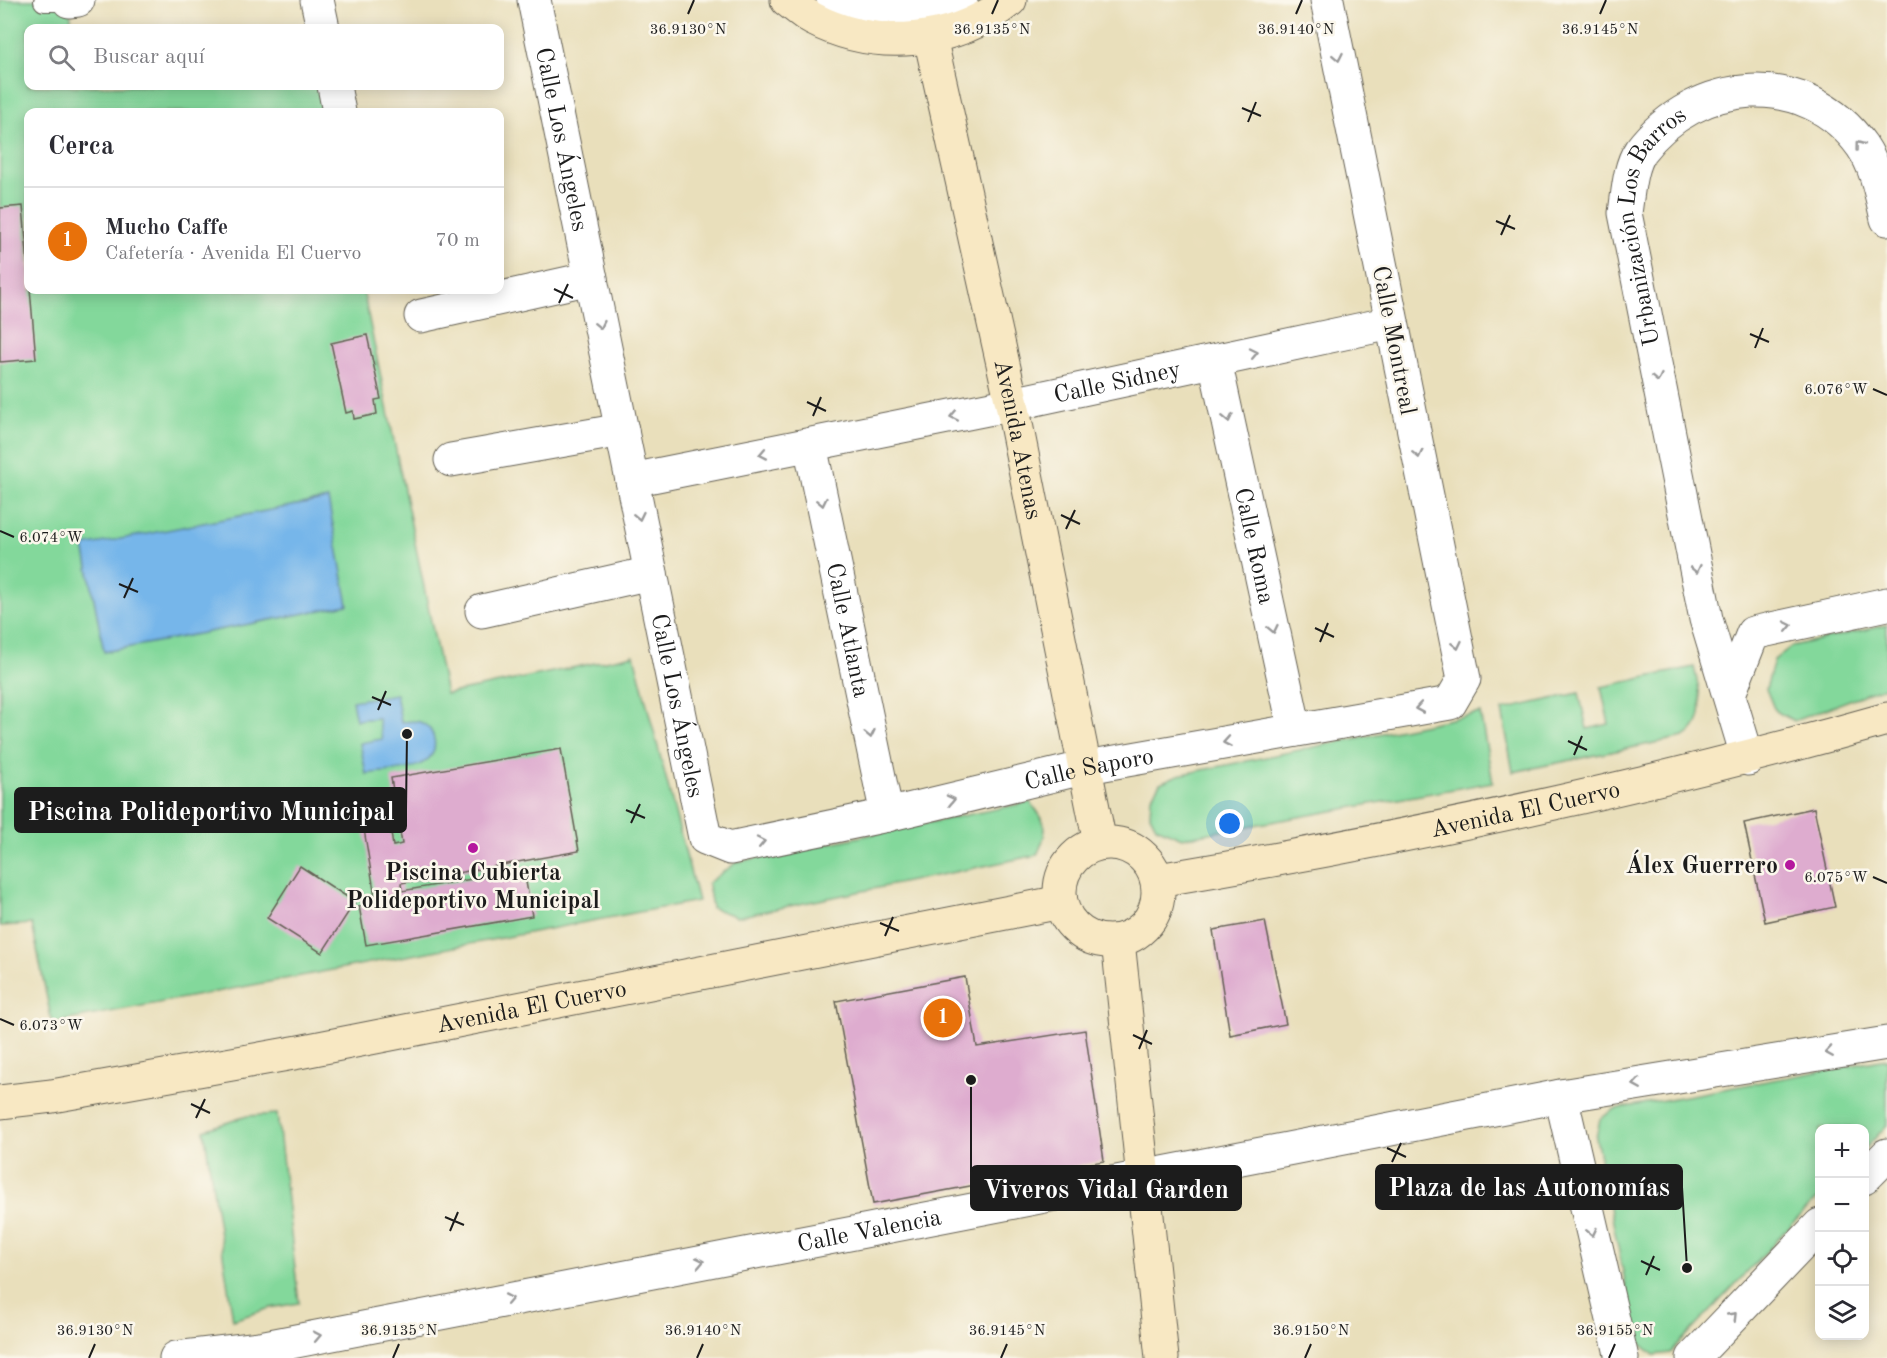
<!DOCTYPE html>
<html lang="es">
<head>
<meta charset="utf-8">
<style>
  :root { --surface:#fff; --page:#f7f7f7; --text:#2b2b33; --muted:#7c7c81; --line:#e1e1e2; --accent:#b5179e }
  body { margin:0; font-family:"Old Standard TT",serif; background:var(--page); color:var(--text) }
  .controls { position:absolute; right:18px; bottom:18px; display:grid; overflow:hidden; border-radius:12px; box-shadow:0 3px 15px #0003 }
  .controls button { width:54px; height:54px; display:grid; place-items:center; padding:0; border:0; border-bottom:2px solid var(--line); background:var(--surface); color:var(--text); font:30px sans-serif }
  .you { position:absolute; left:1230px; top:824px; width:21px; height:21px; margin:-15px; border:4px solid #fff; border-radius:50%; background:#1a73e8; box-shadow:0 0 0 9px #1a73e833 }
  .badge { display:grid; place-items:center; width:39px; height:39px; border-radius:50%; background:var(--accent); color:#fff; font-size:20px; font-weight:700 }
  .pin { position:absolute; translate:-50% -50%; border:3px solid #fff; box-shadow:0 2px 6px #0006 }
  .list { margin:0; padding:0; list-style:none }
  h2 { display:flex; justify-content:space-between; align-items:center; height:78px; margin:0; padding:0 24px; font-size:26px }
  h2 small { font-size:20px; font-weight:400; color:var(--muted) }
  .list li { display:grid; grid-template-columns:39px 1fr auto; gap:18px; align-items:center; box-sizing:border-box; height:108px; padding:0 24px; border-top:2px solid var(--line) }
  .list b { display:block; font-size:22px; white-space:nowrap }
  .list p { margin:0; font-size:20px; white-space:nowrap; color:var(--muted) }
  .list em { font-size:20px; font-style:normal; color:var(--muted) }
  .icon { flex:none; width:33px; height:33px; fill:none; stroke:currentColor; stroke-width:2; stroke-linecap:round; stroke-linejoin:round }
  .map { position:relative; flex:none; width:1887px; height:1358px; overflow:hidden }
  .search { position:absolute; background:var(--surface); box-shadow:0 3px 15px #0003; left:24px; top:24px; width:480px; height:66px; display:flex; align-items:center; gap:15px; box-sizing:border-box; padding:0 21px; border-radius:12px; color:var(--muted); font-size:22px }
  .panel { position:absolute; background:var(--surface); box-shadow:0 3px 15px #0003; left:24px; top:108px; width:480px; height:186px; border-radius:12px }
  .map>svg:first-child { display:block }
</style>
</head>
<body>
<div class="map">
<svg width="1887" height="1358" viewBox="0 0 1887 1358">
  <rect width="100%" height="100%" fill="#fbf7ec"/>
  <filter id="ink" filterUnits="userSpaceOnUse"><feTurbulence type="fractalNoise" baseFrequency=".0167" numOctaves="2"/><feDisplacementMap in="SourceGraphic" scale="12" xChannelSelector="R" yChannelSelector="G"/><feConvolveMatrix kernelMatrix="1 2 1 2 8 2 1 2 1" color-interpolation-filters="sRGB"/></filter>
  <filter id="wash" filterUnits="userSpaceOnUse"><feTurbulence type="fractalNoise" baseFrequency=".008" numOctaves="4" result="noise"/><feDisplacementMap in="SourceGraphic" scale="24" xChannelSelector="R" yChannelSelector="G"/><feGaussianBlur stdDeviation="1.35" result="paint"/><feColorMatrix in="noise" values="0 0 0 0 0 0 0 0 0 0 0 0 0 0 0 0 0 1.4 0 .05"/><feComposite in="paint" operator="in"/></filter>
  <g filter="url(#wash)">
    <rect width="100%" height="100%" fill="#e9dfbb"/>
    <path fill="#83d89b" stroke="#507a5c" stroke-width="1.5" d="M0,0H69L72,28H28V86H319L325,112H28V290H363L446,694L634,655L698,901L52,1023L32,924L0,926Z
      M1887,625V686L1794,721L1775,711L1766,689L1774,660L1792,646Z
      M1694,667C1699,691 1710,722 1684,737L1513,772L1502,710L1579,693L1587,729L1609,724L1601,687Z
      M1480,713L1493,782L1182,838L1156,827L1150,815L1151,798L1160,783L1178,775Z
      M1030,802C1048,824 1049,829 1037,855L737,917L712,908L708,883L737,862Z
      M1887,1059V1125L1865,1149L1864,1128H1820L1819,1196L1670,1353L1654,1355L1637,1341L1596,1138L1600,1119L1615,1109Z
      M277,1114L299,1303L270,1308L233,1320L204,1130L247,1116Z"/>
    <path fill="#76b6ea" stroke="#496983" stroke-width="1.5" d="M328,499L348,605L104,652L84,546Z
      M396,694L401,722C407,722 415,720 420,722C436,729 440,750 426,761C412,772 383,771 366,774L360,743L382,739L378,718L356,720L352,701Z"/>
    <g id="blocks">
      <path fill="#deaccf" d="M23,206L36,359L0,362V208Z
        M367,335L381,399L375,400L377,414L354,419L353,411L346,413L331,343Z
        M561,749L579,851L401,883L402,891L524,870L532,916L366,945L359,906L376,903L363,823L389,819L393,846L402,844L391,778Z
        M1814,808L1835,907L1765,922L1744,823Z
        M300,866L355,902L322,953L267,918Z
        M1265,921L1286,1024L1230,1035L1213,930Z
        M965,977L977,1047L1085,1030L1104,1161L873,1204L836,1001Z"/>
    </g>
  </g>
  <g filter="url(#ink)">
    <use href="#blocks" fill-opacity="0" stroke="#646054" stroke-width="1.5"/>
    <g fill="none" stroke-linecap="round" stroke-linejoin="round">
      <defs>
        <path id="lane" d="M44,1H69"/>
        <g id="street">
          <path d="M317,0L323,28"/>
          <path id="s1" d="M534,0L705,838L730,848L887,815L1087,767L1450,703L1464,679L1327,0"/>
          <path d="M833,0C876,19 918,16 961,0"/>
          <path d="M69,1L78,0"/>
          <path d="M334,86L339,112"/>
          <path d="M421,316L591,278"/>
          <path id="s2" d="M1215,361L1295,730"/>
          <path id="s3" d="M810,445L887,815"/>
          <path d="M451,460L622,430"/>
          <path id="s4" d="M632,480L1012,404L1391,323"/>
          <path d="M482,611L651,573"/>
          <path d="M1729,694L1753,633L1887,604"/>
          <path id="s5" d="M1748,759L1706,619L1625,213C1628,194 1629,167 1640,151C1696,77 1806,67 1862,146C1877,168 1881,194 1887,219"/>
          <path d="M1864,1178L1887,1155"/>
          <path id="s6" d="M176,1358L260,1348L1561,1096"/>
          <path d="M1622,1358L1561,1096L1887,1043"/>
          <path d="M1693,1358L1820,1225"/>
        </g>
        <g id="secondary">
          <path d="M787,0C795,6 804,14 813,19C877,52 955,44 1010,0"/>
          <path id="s7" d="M930,37L1012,404L1100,843"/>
          <circle cx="1109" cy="892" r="49"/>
          <path id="s8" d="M1158,880C1403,839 1648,787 1887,719"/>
          <path d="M1118,941L1162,1358"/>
          <path id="s9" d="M0,1102L52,1096L299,1052L1061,902"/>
        </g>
      </defs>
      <use href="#lane" stroke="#646054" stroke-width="22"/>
      <use href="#street" stroke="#646054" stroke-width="35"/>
      <use href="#secondary" stroke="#646054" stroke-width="35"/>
      <use href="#lane" stroke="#fff" stroke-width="20"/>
      <use href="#street" stroke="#fff" stroke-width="33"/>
      <use href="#secondary" stroke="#f8e8c3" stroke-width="33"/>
    </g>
    <defs><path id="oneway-chevron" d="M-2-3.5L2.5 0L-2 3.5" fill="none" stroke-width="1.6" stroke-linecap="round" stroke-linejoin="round" transform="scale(1.5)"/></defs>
    <g stroke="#999">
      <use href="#oneway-chevron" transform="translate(1338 57) rotate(79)"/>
      <use href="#oneway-chevron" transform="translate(1859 145) rotate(-127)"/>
      <use href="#oneway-chevron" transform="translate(600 325) rotate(78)"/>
      <use href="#oneway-chevron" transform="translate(1254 353) rotate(-12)"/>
      <use href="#oneway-chevron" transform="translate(1657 378) rotate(78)"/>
      <use href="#oneway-chevron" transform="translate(954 416) rotate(169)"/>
      <use href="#oneway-chevron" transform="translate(1228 418) rotate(78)"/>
      <use href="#oneway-chevron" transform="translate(763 454) rotate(169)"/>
      <use href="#oneway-chevron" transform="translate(1418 454) rotate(78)"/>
      <use href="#oneway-chevron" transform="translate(822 502) rotate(78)"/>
      <use href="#oneway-chevron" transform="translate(639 516) rotate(78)"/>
      <use href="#oneway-chevron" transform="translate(1696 569) rotate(78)"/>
      <use href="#oneway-chevron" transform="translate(1788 626) rotate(-12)"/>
      <use href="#oneway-chevron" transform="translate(1273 629) rotate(78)"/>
      <use href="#oneway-chevron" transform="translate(1457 645) rotate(78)"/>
      <use href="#oneway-chevron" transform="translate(1419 708) rotate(170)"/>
      <use href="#oneway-chevron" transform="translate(870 734) rotate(78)"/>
      <use href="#oneway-chevron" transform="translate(1227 742) rotate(170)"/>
      <use href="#oneway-chevron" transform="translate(951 800) rotate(-13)"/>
      <use href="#oneway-chevron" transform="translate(761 842) rotate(-12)"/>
      <use href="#oneway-chevron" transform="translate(1829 1052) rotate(171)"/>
      <use href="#oneway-chevron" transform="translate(1637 1084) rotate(171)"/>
      <use href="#oneway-chevron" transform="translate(1592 1232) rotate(77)"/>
      <use href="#oneway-chevron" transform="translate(700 1262) rotate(-11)"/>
      <use href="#oneway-chevron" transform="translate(509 1299) rotate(-11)"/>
      <use href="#oneway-chevron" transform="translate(1733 1316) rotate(-46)"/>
      <use href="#oneway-chevron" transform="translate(317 1336) rotate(-11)"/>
    </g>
  </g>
  <path fill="none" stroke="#1c1c1c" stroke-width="2" d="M688,14L694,0M992,14L998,0M1296,14L1302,0M1600,14L1606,0M1242,108L1261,116M1248,122L1256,102M1496,221L1515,229M1501,235L1510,215M554,289L573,298M559,303L568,284M1750,334L1769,342M1755,348L1763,328M1873,389L1887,395M807,402L826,411M813,416L821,397M1061,515L1080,524M1066,529L1075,510M0,531L14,537M119,584L138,592M124,598L133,578M1315,628L1334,637M1320,642L1328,623M372,697L391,705M378,710L386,691M1568,741L1587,750M1574,755L1582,736M626,810L645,818M631,823L640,804M1873,877L1887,883M880,923L899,931M885,936L893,917M0,1019L14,1025M1133,1035L1152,1044M1139,1049L1147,1030M191,1104L210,1113M196,1118L205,1099M1387,1148L1406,1157M1392,1162L1401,1143M445,1217L464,1225M450,1231L458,1212M1641,1261L1660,1270M1646,1275L1654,1256M89,1358L95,1344M393,1358L399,1344M697,1358L703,1344M1001,1358L1007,1344M1305,1358L1311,1344M1609,1358L1615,1344"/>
  <g fill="#b5179e" stroke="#fbf7ec" stroke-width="2">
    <circle cx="473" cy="848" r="6"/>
    <circle cx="1790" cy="865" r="6"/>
  </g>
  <g text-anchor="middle" stroke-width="5" stroke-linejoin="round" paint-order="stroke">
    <g font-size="24" fill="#1c1c1c" stroke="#fbf7ec">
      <text dy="8" stroke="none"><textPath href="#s1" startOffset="142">Calle Los Ángeles</textPath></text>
      <text dy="8" stroke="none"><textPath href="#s5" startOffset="554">Urbanización Los Barros</textPath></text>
      <text transform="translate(1395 340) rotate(79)" y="8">Calle Montreal</text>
      <text dy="8" stroke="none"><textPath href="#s4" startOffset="495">Calle Sidney</textPath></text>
      <text dy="8" stroke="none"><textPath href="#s7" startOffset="412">Avenida Atenas</textPath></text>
      <text dy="8" stroke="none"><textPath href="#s2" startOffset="189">Calle Roma</textPath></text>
      <text dy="8" stroke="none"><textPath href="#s3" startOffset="189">Calle Atlanta</textPath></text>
      <text dy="8" stroke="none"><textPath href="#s1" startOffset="720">Calle Los Ángeles</textPath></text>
      <text dy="8" stroke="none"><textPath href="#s1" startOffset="1250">Calle Saporo</textPath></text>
      <text dy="8" stroke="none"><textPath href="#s8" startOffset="374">Avenida El Cuervo</textPath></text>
      <text dy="8" stroke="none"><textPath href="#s9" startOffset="540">Avenida El Cuervo</textPath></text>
      <text dy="8" stroke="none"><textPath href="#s6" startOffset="705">Calle Valencia</textPath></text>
    </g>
    <g font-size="24" font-weight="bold" fill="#1c1c1c" stroke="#fbf7ec" text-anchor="end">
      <text x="1778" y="873">Álex Guerrero</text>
      <text x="473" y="880" text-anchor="middle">Piscina Cubierta<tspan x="473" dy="28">Polideportivo Municipal</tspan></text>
    </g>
  </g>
  <g font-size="15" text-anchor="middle" fill="#1c1c1c" stroke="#fbf7ec" stroke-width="5" stroke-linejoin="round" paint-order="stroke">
    <text x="688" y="34">36.9130°N</text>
    <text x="992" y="34">36.9135°N</text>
    <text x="1600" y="34">36.9145°N</text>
    <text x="1296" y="34">36.9140°N</text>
    <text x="1836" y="394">6.076°W</text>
    <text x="51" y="542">6.074°W</text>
    <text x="1836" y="882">6.075°W</text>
    <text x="51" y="1030">6.073°W</text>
    <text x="95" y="1335">36.9130°N</text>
    <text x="399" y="1335">36.9135°N</text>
    <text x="703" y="1335">36.9140°N</text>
    <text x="1007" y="1335">36.9145°N</text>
    <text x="1311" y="1335">36.9150°N</text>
    <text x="1615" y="1335">36.9155°N</text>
  </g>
  <path fill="none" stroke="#1c1c1c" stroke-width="2" d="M407 734L406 810M1687 1268L1682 1187M971 1080L971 1188"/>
  <g fill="#1c1c1c" stroke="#fbf7ec" stroke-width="2">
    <circle cx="407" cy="734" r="6"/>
    <circle cx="1687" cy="1268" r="6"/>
    <circle cx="971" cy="1080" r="6"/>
  </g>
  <g fill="#1c1c1c" stroke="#1c1c1c" stroke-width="2">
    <rect x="15" y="788" width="391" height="44" rx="6"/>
    <rect x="1376" y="1165" width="306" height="44" rx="6"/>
    <rect x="971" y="1166" width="270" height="44" rx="6"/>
  </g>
  <g font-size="26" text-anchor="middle" font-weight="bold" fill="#fff">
    <text x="211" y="820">Piscina Polideportivo Municipal</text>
    <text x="1529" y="1196">Plaza de las Autonomías</text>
    <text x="1106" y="1198">Viveros Vidal Garden</text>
  </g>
</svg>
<div class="controls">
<button>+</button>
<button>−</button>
<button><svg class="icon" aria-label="locate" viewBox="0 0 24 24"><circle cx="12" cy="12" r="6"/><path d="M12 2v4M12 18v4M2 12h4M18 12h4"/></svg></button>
<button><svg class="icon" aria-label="layers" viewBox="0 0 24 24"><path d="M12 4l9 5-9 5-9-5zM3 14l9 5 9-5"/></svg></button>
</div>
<div class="you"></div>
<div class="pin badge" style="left:943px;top:1018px;background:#e8710a">1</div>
<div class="search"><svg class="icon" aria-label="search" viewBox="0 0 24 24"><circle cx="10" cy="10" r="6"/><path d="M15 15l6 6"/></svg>Buscar aquí</div>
<section class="panel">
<h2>Cerca<small></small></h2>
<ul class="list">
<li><span class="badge" style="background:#e8710a">1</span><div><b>Mucho Caffe</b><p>Cafetería · Avenida El Cuervo</p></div><em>70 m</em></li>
</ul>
</section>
</div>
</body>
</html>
